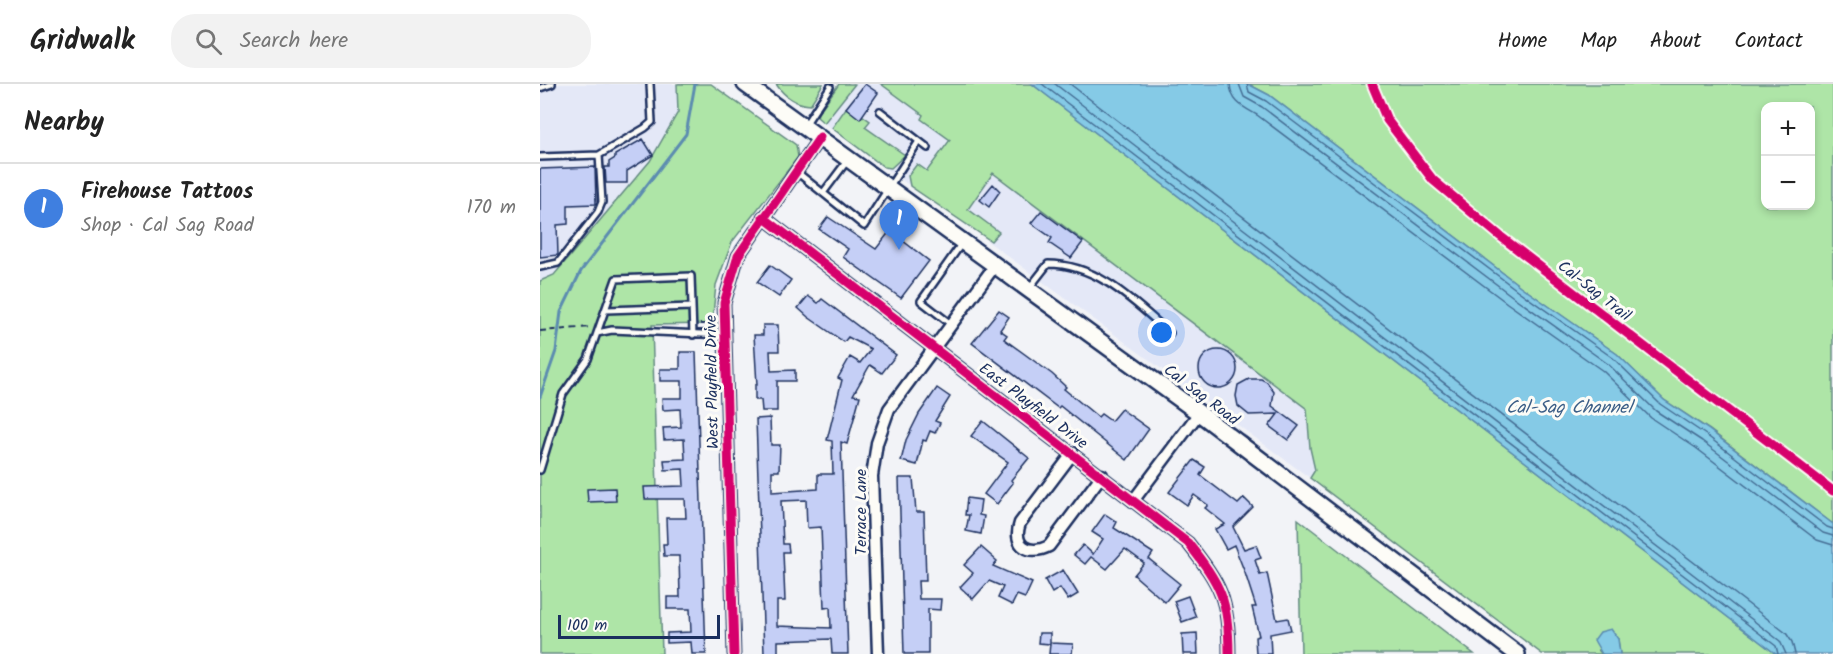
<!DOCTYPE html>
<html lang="en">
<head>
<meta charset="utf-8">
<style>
  :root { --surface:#fff; --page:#f2f2f2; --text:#222; --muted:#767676; --line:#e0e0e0; --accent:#111827 }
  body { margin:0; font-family:Kalam,sans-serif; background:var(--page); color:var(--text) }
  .controls { position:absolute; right:18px; top:18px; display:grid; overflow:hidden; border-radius:12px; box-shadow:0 3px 9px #0003 }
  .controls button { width:54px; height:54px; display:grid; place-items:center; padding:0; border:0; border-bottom:2px solid var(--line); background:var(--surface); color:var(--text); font:30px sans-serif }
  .scale { position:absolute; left:18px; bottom:15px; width:162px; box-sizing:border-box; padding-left:6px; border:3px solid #1b2f5e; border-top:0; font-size:16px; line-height:21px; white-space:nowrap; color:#1b2f5e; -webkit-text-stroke:4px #fdfcf7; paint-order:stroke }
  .you { position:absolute; left:622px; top:249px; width:21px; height:21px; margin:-15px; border:4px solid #fff; border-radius:50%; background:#1a73e8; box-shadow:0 0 0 9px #1a73e833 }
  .badge { display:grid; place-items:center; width:39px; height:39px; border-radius:50%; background:var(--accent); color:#fff; font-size:20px; font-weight:700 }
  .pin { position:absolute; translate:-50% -50px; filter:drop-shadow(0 2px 3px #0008) }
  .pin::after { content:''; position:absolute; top:32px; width:21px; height:18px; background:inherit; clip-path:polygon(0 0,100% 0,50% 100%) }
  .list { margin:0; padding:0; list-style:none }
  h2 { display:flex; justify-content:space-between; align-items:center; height:78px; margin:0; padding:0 24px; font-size:26px }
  h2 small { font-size:20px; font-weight:400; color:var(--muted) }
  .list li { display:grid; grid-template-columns:39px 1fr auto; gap:18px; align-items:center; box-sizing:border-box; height:90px; padding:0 24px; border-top:2px solid var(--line) }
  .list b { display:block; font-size:22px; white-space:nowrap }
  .list p { margin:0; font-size:20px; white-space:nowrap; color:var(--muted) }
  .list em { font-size:20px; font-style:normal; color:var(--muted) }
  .icon { flex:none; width:33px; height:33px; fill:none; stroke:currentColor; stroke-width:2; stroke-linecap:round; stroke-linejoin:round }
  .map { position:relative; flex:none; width:1293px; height:570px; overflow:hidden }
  header { display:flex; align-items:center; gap:36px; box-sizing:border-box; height:84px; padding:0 30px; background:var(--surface); border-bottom:2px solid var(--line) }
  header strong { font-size:28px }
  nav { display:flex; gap:33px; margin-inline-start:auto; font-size:21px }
  .search { width:420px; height:54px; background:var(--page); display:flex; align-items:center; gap:15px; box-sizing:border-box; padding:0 21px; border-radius:24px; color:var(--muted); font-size:22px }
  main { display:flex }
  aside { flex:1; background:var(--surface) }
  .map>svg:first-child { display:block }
</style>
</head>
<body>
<header>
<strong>Gridwalk</strong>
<div class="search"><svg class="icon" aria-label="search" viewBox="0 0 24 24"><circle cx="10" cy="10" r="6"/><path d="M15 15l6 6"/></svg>Search here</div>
<nav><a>Home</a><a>Map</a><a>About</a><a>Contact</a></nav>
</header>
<main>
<aside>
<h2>Nearby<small></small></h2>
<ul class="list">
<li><span class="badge" style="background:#3f7fe0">1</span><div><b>Firehouse Tattoos</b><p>Shop · Cal Sag Road</p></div><em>170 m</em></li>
</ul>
</aside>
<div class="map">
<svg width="1293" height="570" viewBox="0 0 1293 570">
  <rect width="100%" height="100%" fill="#f2f3f7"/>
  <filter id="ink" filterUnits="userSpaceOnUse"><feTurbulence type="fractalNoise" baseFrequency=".0167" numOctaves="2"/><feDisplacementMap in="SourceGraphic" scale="12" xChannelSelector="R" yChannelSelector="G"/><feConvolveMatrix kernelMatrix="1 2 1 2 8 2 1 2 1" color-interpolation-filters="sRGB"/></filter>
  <g filter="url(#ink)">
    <path fill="#e4e8f7" d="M0,0H137L138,28L110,77L14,191L0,197Z
      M315,0H340L383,31L382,35L410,56L374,105L284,39Z
      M453,88L767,325L770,364L775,386L770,394L446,156L451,157L428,125Z"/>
    <path fill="#aee5a7" stroke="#648a82" stroke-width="1.5" fill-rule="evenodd" d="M137,0H171L256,61L258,73L192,158L176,201L172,240L112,241L122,570H0V197L14,191L110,77L138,28Z
      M236,0H283L270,21C255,20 244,12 236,0Z
      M299,0H315L284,39L277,33L278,29Z
      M341,0H492L1236,570H1080L1078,555L1058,566L1062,570H1002L770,394L775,386L770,364L767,325L453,89L428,125L459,148L451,157L370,102L368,92L377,80L387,87L410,56L381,35L383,31Z
      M708,0H1293V440L1170,346L1124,316L1077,270L980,202L729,11ZM1226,22H1270V122H1226Z
      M306,24L320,34L323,32L330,37L325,43L365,71L351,84L344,83L292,44Z
      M758,435L934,570H761Z"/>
    <path fill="#85cae6" stroke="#5b8cb0" stroke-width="1.5" d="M492,0H708L729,11L980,202L1077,270L1124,316L1169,346L1293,440V570H1236Z
      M1071,545L1078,555L1080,570H1062L1054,556L1060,548Z"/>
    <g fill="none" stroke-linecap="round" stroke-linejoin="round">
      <path stroke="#456d94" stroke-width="1.5" d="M502,0L1236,562L1238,570
        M515,0L1240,557L1246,570
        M530,0L1246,549L1252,558L1255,570
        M690,0C691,18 703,23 717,31L967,219L1063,287L1111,334L1156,364L1277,456L1293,461
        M699,0L704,13L722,23L972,212L1068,280L1116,327L1162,357L1283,449L1293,452
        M707,0L709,8L726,17L977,206L1073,274L1120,320L1166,351L1287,443L1293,445"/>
      <path stroke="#5b8cb0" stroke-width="3" d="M0,313L16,267L21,228L41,187L146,50L155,0"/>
    </g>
    <path fill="#c5cff6" stroke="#1b2f5e" stroke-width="1.5" fill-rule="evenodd" d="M325,0L338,9L320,35L306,24Z
      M103,55L113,71L87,87V99H66L65,83H69V78L75,74V71Z
      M55,83L56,120L28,121V140L17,141L18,171L0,173V85Z
      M453,100L460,107L449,123L440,116Z
      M501,127L543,158L531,174L509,159L512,154L491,139Z
      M288,133L336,165L350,147L389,177L361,214L303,173L308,165L279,145Z
      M230,181L251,196L239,213L217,198Z
      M268,212L278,219L282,215L356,271L342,289L330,281L313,311L320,312L307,360L301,358L308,570H292L291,555L238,557V570H224L216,335L230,334L231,361H240L239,387H232V408L278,405V390H293L292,357L287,356L302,296L298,294L310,273L320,279L331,265L308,253L304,258L268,233L258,224ZM266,416L267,444L281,443L284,524L290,523L291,544L237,542V517H245L243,468H249L248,460H243L241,417Z
      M459,226L469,233L460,246L467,251L464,255L512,290L526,303L524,305L558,333L561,330L571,337L581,325L609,345L587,376L520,322L518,324L432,259Z
      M223,241H238L239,267H230L231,287L255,286V297H237V327H222L221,316H215V301H217L214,251H223Z
      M659 285a19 19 0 1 1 38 0a19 19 0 1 1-38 0Z
      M140,268H156L166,570H152L151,558L127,559V549L151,548L150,525H127V513H140L139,472H124L123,460H127L126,434H146L145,415H105L104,403L144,402L143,385L125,386L124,376L145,375L144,355L124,356L123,344L141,343L140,325L123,326L122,314H142V297H120V285H140Z
      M709,295H721L727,298L734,308L732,322L759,342L748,356L729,342L738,330L709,331L698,322L696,312L698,301Z
      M397,304L410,313L395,337L400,339L395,349L390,347L386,357L383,356L377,381L361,377L366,356L379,330Z
      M443,337L489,374L471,396L473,399L457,420L444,410L468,378L431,352Z
      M654,376L665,383L660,391L698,420L704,414L713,423L693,443L704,465L716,461L721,474L715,476L720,491L727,489L737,536L748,534L751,546L730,550L731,570H716L715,553L719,552L712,523H716L705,489L694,461L686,465L675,445L685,440L665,424L668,421L654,411L647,421L629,408Z
      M359,394H373L376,428H384L386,497H378L379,515H401L400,526L388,525V570H364Z
      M75,404L76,417L48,418L47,405Z
      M427,414L441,416L439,431L444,432L441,450L426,447L429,431H425Z
      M565,430L577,438L574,444L613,469L609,475L640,500L625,518L594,491L604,479L585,465L567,485L551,473L545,480L534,471L543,461L553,470L563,455L552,448Z
      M441,463L457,477L453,482L492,499L485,514L477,511L472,521L458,514L463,503L449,497L433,515L420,503L433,489L424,481Z
      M523,486L538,510L528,516L520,504L512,509L505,496Z
      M648,512L656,533L642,538L634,517Z
      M499,549H510V559L533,560L532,570H509L510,560L498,559Z
      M657,549L658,570H643L642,550Z"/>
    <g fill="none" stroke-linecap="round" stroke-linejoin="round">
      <defs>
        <path id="lane" d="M0,4L12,0
          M340,27L388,64
          M265,41L290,3
          M0,73L59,71L105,44L112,38L110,0
          M258,89L324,142L379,57
          M283,109L307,77
          M0,183L18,179L58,128L62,118L59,71
          M490,203L508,180C558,180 594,218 630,249
          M66,226L152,223
          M412,241L381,217L422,159
          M57,249L76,195L151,192L153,251
          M0,386L23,310L48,275L57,249L72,246L184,251"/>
        <path id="street" d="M223,133L648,459C681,501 689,516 689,570
          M533,369L480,439C472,462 489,472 509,462L562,391
          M593,417L659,329
          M194,570L184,219L198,172L280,53
          M338,570L332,392L337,359L349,325L456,180"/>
        <path id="secondary" d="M205,0L659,329L977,570"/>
      </defs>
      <use href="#lane" stroke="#1b2f5e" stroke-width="10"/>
      <use href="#street" stroke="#1b2f5e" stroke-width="15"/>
      <use href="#secondary" stroke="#1b2f5e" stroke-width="20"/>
      <path stroke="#1b2f5e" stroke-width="2" stroke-dasharray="6 4.5" stroke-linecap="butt" d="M160,240H175
        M0,247L52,243"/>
      <use href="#lane" stroke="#fdfcf7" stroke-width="5"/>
      <use href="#street" stroke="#fdfcf7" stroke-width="10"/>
      <use href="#secondary" stroke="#fdfcf7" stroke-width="15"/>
      <defs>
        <path id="cycleway" d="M832,0L847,36L893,96L960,152L1293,407
          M223,133L648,459C681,501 689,516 689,570
          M194,570L184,219L198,172L280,53"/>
      </defs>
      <use href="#cycleway" stroke="#fdfcf7" stroke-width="13"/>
      <use href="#cycleway" stroke="#d6006c" stroke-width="9"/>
    </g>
  </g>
  <g text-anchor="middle" stroke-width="6" stroke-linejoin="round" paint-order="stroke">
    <g font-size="16" fill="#1b2f5e" stroke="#fdfcf7">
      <text transform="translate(1055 206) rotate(38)" y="6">Cal-Sag Trail</text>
      <text transform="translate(171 298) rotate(-91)" y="6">West Playfield Drive</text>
      <text transform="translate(662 310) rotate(37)" y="6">Cal Sag Road</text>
      <text transform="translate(494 321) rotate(37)" y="6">East Playfield Drive</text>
      <text transform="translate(320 428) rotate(-90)" y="6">Terrace Lane</text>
    </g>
    <g font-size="18" font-style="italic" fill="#3b5e87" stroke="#fdfcf7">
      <text x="1029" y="329">Cal-Sag Channel</text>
    </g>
  </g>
</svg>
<div class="controls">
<button>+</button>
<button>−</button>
</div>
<div class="scale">100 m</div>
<div class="you"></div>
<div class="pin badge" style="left:359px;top:166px;background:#3f7fe0">1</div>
</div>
</main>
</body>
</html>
